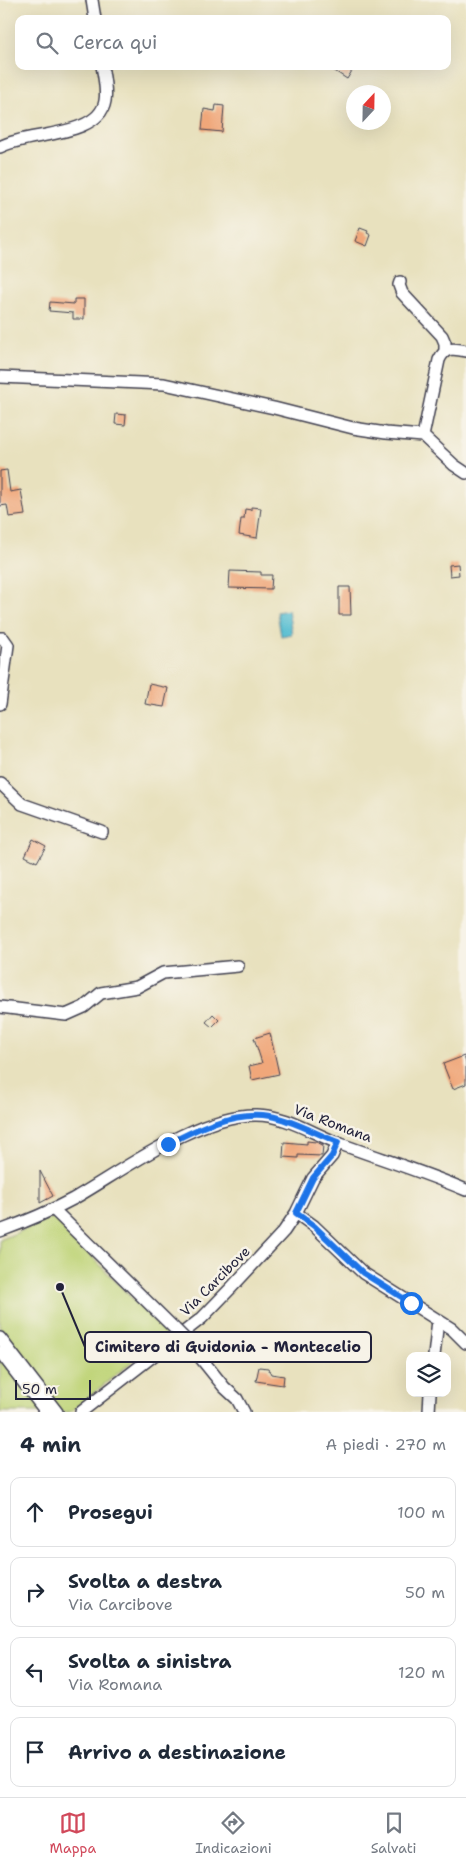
<!DOCTYPE html>
<html lang="it">
<head>
<meta charset="utf-8">
<style>
  :root { --surface:#fff; --page:#f2f2f3; --text:#1f2937; --muted:#747a83; --line:#e0e1e3; --accent:#d1495b }
  body { margin:0; font-family:"Shantell Sans",sans-serif; background:var(--page); color:var(--text) }
  .controls { position:absolute; right:15px; bottom:15px; display:grid; overflow:hidden; border-radius:10px; box-shadow:0 5px 20px #0002 }
  .controls button { width:45px; height:45px; display:grid; place-items:center; padding:0; border:0; border-bottom:1px solid var(--line); background:var(--surface); color:var(--text); font:25px sans-serif }
  .compass { position:absolute; left:346px; top:85px; width:45px; height:45px; border-radius:50%; background:var(--surface); box-shadow:0 5px 20px #0002; rotate:22deg }
  .scale { position:absolute; left:15px; bottom:12px; width:76px; box-sizing:border-box; padding-left:5px; border:2px solid #22223b; border-top:0; font-size:14px; line-height:18px; white-space:nowrap; color:#22223b; -webkit-text-stroke:4px #f7f3e8; paint-order:stroke }
  .stop { position:absolute; width:15px; height:15px; margin:-11px; border:4px solid #1a73e8; border-radius:50%; background:#fff }
  .stop.end { background:#1a73e8; border-color:#fff; box-shadow:0 1px 5px #0008 }
  .list { margin:0; padding:0; list-style:none }
  h2 { display:flex; justify-content:space-between; align-items:center; height:65px; margin:0; padding:0 20px; font-size:21px }
  h2 small { font-size:16px; font-weight:400; color:var(--muted) }
  .list li { display:grid; grid-template-columns:32px 1fr auto; gap:15px; align-items:center; box-sizing:border-box; height:70px; margin:0 10px 10px; padding:0 10px; border:1px solid var(--line); border-radius:10px }
  .list b { display:block; font-size:19px; white-space:nowrap }
  .list p { margin:0; font-size:16px; white-space:nowrap; color:var(--muted) }
  .list em { font-size:16px; font-style:normal; color:var(--muted) }
  .icon { flex:none; width:28px; height:28px; fill:none; stroke:currentColor; stroke-width:2; stroke-linecap:round; stroke-linejoin:round }
  .map { position:relative; flex:none; width:466px; height:1412px; overflow:hidden }
  .search { position:absolute; background:var(--surface); box-shadow:0 5px 20px #0002; left:15px; right:15px; top:15px; height:55px; display:flex; align-items:center; gap:12px; box-sizing:border-box; padding:0 18px; border-radius:10px; color:var(--muted); font-size:19px }
  .sheet { height:385px; background:var(--surface) }
  nav { display:flex; justify-content:space-around; align-items:center; box-sizing:border-box; height:70px; border-top:1px solid var(--line); background:var(--surface); font-size:14px; color:var(--muted) }
  nav a { display:grid; justify-items:center; gap:2px }
  nav .on { color:var(--accent) }
  .map>svg:first-child { display:block }
</style>
</head>
<body>
<div class="map">
<svg width="466" height="1412" viewBox="0 0 466 1412">
  <rect width="100%" height="100%" fill="#f7f3e8"/>
  <filter id="ink" filterUnits="userSpaceOnUse"><feTurbulence type="fractalNoise" baseFrequency=".02" numOctaves="2"/><feDisplacementMap in="SourceGraphic" scale="10" xChannelSelector="R" yChannelSelector="G"/><feConvolveMatrix kernelMatrix="1 2 1 2 8 2 1 2 1" color-interpolation-filters="sRGB"/></filter>
  <filter id="wash" filterUnits="userSpaceOnUse"><feTurbulence type="fractalNoise" baseFrequency=".0096" numOctaves="4" result="noise"/><feDisplacementMap in="SourceGraphic" scale="20" xChannelSelector="R" yChannelSelector="G"/><feGaussianBlur stdDeviation="1.12" result="paint"/><feColorMatrix in="noise" values="0 0 0 0 0 0 0 0 0 0 0 0 0 0 0 0 0 1.4 0 .05"/><feComposite in="paint" operator="in"/></filter>
  <g filter="url(#wash)">
    <rect width="100%" height="100%" fill="#e8e1be"/>
    <path fill="#bfd478" stroke="#707b5a" d="M54,1217L166,1334L70,1412H0V1240Z"/>
    <path fill="#55bdd1" stroke="#3c7086" d="M288,610L292,634L281,636L277,612Z"/>
    <g id="blocks">
      <path fill="#f0a77a" d="M327,66H355L347,79Z
        M216,105L224,106L222,132L202,130L204,109L215,111Z
        M360,228L368,231L367,233L371,235L367,246L355,241Z
        M74,299H84V319H73V313L49,311L50,302L74,304Z
        M116,414L126,415L125,425L115,424Z
        M7,470L10,492L21,490L25,515L9,517L7,505L0,506V471Z
        M251,507L261,508L257,538L239,535L241,519H244L245,509L251,510Z
        M458,564L459,575L450,576L449,565Z
        M230,571L261,572V575H272L271,589L229,588Z
        M339,587H350L351,615H339Z
        M149,684L168,688L164,707L145,704Z
        M33,839L46,846L37,862L25,856Z
        M213,1014L219,1020L212,1027L206,1022Z
        M270,1033L279,1074L252,1080L249,1066L262,1063L254,1038Z
        M464,1056L466,1063V1084L453,1089L443,1064Z
        M307,1141L316,1142L323,1145L322,1156L298,1155V1158L283,1157L284,1142L307,1144Z
        M40,1171L53,1196L40,1203Z
        M259,1367L268,1368L271,1374L284,1376L283,1385L256,1381Z"/>
    </g>
  </g>
  <g filter="url(#ink)">
    <use href="#blocks" fill-opacity="0" stroke="#403f4f" stroke-width="1"/>
    <g fill="none" stroke-linecap="round" stroke-linejoin="round">
      <defs>
        <path id="minor" d="M92,0L95,19
          M0,147C26,132 99,138 105,101C107,90 104,77 102,66
          M400,282L399,285L402,293L442,336L445,343V350
          M0,377L164,384L274,408L353,428L386,433L423,436L454,465L466,473
          M423,436L439,360C445,347 453,348 466,351
          M0,638H3L8,645L0,704
          M0,783L22,804L102,832
          M0,1007L66,1015L84,1007L101,993L137,987L163,973L238,966
          M53,1209L175,1329
          M296,1213L314,1226L363,1273L452,1329L466,1343
          M0,1231C25,1222 49,1212 73,1199C122,1171 198,1114 256,1115C285,1115 312,1133 338,1143C381,1159 424,1172 466,1190
          M0,1338L57,1412
          M187,1341L224,1387L237,1399L244,1412
          M0,1352L46,1412
          M434,1356L438,1320
          M81,1412L202,1318L231,1288L284,1231L296,1213L313,1178L332,1156L338,1142
          M429,1412L430,1393"/>
      </defs>
      <use href="#minor" stroke="#403f4f" stroke-width="14"/>
      <use href="#minor" stroke="#fff" stroke-width="11"/>
      <defs>
        <path id="minor-bridge" d="M175,1329L187,1341"/>
      </defs>
      <use href="#minor-bridge" stroke="#403f4f" stroke-width="14" stroke-linecap="butt"/>
      <use href="#minor-bridge" stroke="#fff" stroke-width="11"/>
    </g>
  </g>
  <g fill="none" stroke-linecap="round" stroke-linejoin="round" filter="url(#ink)">
    <path stroke="#1a73e8" stroke-width="6" d="M168,1144C198,1128 234,1110 270,1116C293,1120 316,1134 338,1142L332,1156L313,1178L296,1213L314,1226L363,1273L411,1303"/>
  </g>
  <g text-anchor="middle" stroke-width="5" stroke-linejoin="round" paint-order="stroke">
    <g font-size="14" fill="#22223b" stroke="#f7f3e8">
      <text transform="translate(333 1123) rotate(21)" y="5">Via Romana</text>
      <text transform="translate(215 1281) rotate(-45)" y="5">Via Carcibove</text>
    </g>
  </g>
  <path fill="none" stroke="#22223b" stroke-width="2" d="M60 1287L85 1347"/>
  <circle fill="#22223b" stroke="#f7f3e8" stroke-width="2" cx="60" cy="1287" r="5"/>
  <rect fill="#f7f3e8" stroke="#22223b" stroke-width="2" x="85" y="1332" width="286" height="30" rx="5"/>
  <g font-size="15" text-anchor="middle" font-weight="bold" fill="#22223b">
    <text x="228" y="1352">Cimitero di Guidonia - Montecelio</text>
  </g>
</svg>
<div class="controls">
<button><svg class="icon" aria-label="layers" viewBox="0 0 24 24"><path d="M12 4l9 5-9 5-9-5zM3 14l9 5 9-5"/></svg></button>
</div>
<svg class="compass" viewBox="-18 -18 36 36"><path d="M0-13l5 13h-10z" fill="#e53935"/><path d="M0 13l5-13h-10z" fill="#747a83"/></svg>
<div class="scale">50 m</div>
<div class="stop" style="left:411px;top:1303px"></div>
<div class="stop end" style="left:168px;top:1144px"></div>
<div class="search"><svg class="icon" aria-label="search" viewBox="0 0 24 24"><circle cx="10" cy="10" r="6"/><path d="M15 15l6 6"/></svg>Cerca qui</div>
</div>
<section class="sheet">
<h2>4 min<small>A piedi · 270 m</small></h2>
<ul class="list">
<li><svg class="icon" aria-label="ahead" viewBox="0 0 24 24"><path d="M12 20V5M6 11l6-6 6 6"/></svg><div><b>Prosegui</b></div><em>100 m</em></li>
<li><svg class="icon" aria-label="right" viewBox="0 0 24 24"><path d="M7 20v-9h11M14 6l5 5-5 5"/></svg><div><b>Svolta a destra</b><p>Via Carcibove</p></div><em>50 m</em></li>
<li><svg class="icon" aria-label="left" viewBox="0 0 24 24"><path d="M17 20v-9H6M10 6l-5 5 5 5"/></svg><div><b>Svolta a sinistra</b><p>Via Romana</p></div><em>120 m</em></li>
<li><svg class="icon" aria-label="arrive" viewBox="0 0 24 24"><path d="M6 21V4h12l-3 4 3 4H6"/></svg><div><b>Arrivo a destinazione</b></div></li>
</ul>
</section>
<nav>
<a class="on"><svg class="icon" aria-label="map" viewBox="0 0 24 24"><path d="M3 6l6-2 6 2 6-2v14l-6 2-6-2-6 2zM9 4v14M15 6v14"/></svg>Mappa</a>
<a><svg class="icon" aria-label="directions" viewBox="0 0 24 24"><path d="M12 3l9 9-9 9-9-9zM9 14v-3h6M13 9l2 2-2 2"/></svg>Indicazioni</a>
<a><svg class="icon" aria-label="saved" viewBox="0 0 24 24"><path d="M7 4h10v16l-5-4-5 4z"/></svg>Salvati</a>
</nav>
</body>
</html>
